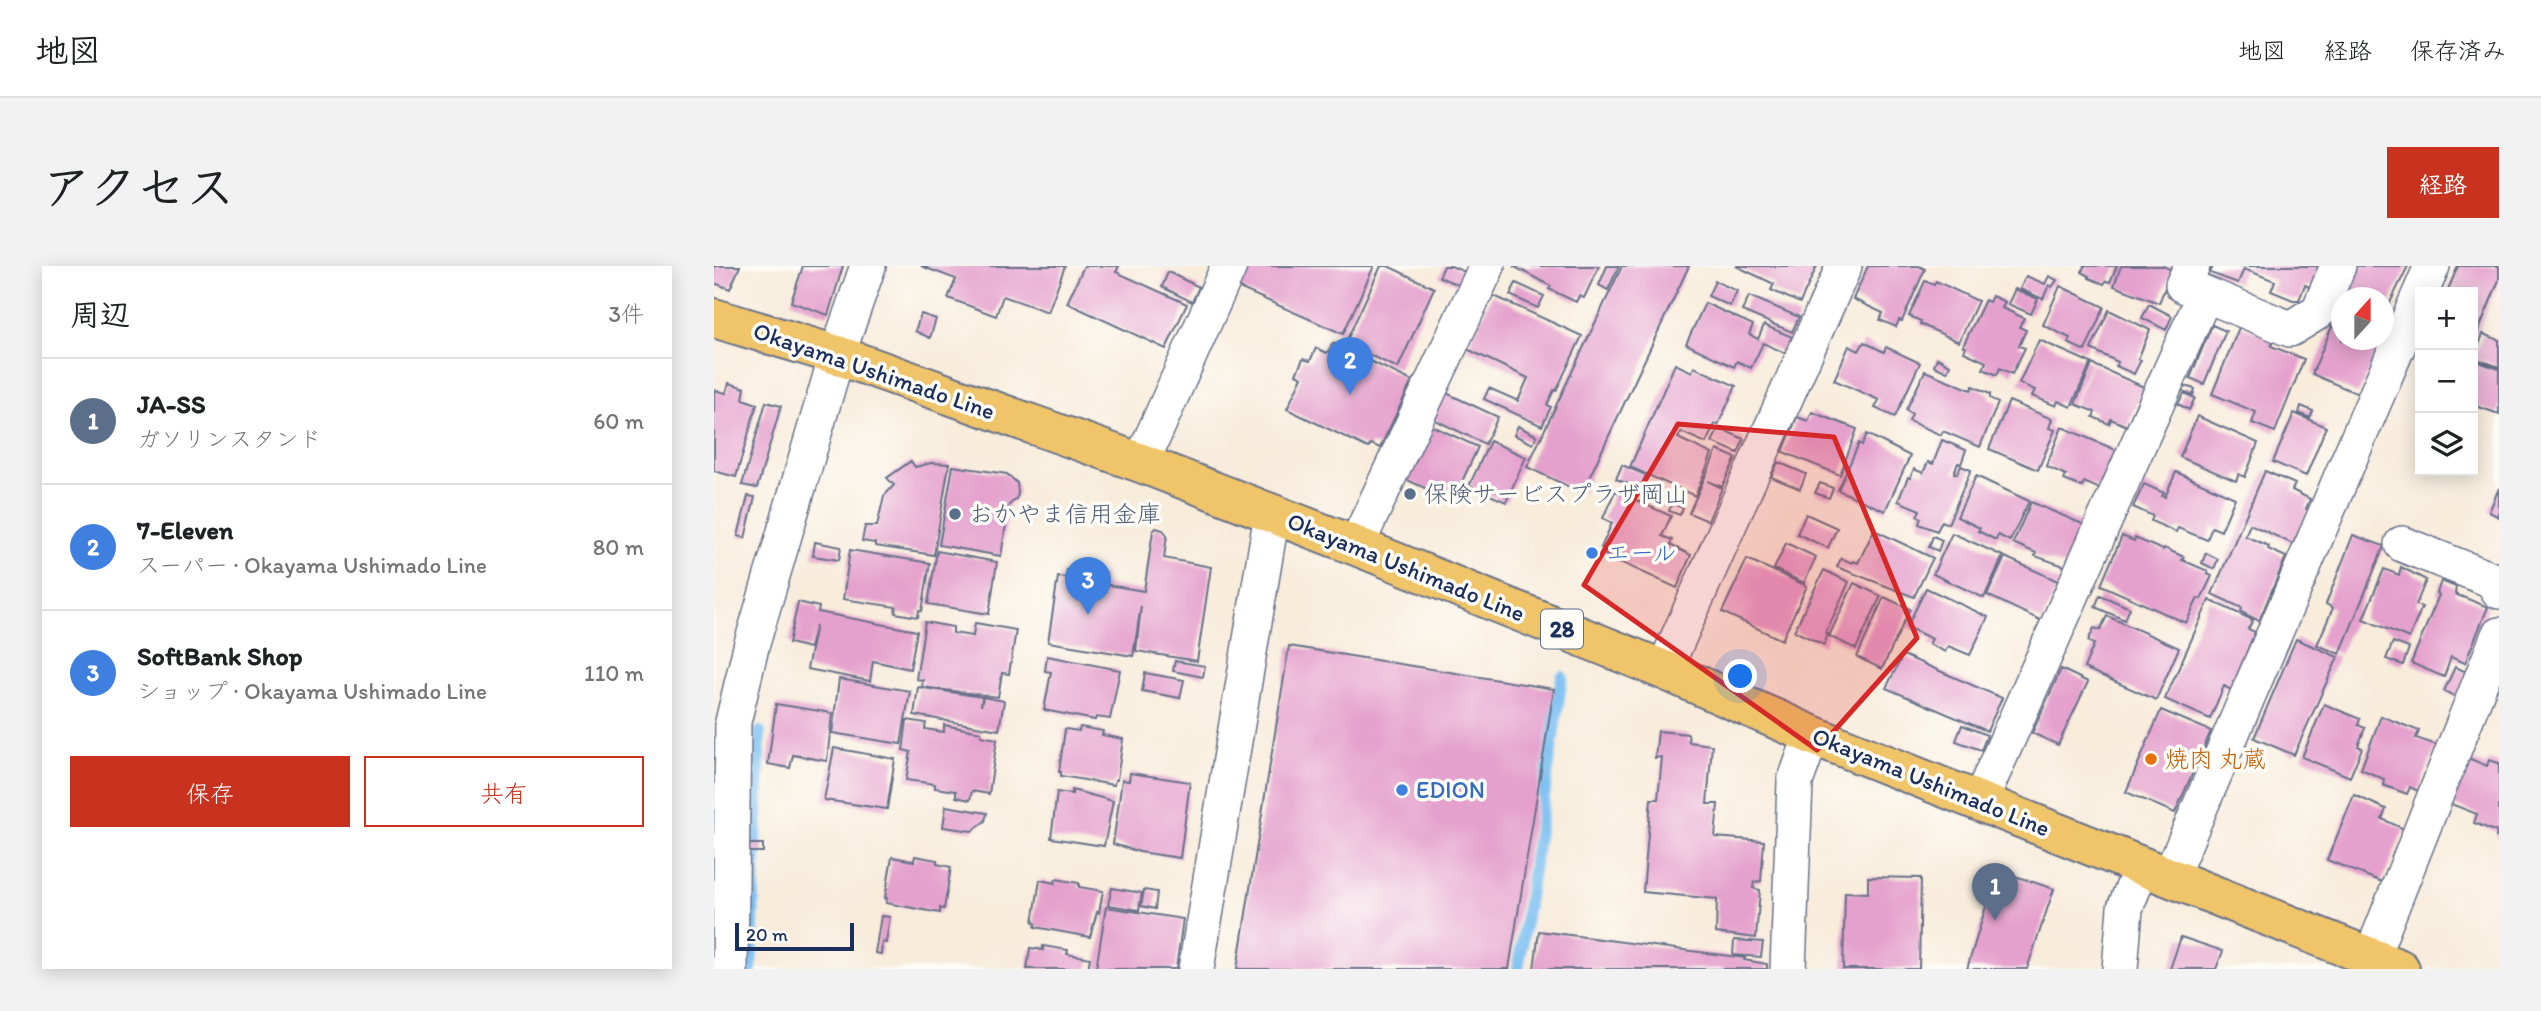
<!DOCTYPE html>
<html lang="ja">
<head>
<meta charset="utf-8">
<style>
  :root { --surface:#fff; --page:#f2f2f2; --text:#202124; --muted:#757577; --line:#e0e0e0; --accent:#c8321e }
  body { margin:0; font-family:Itim,"Klee One",sans-serif; background:var(--page); color:var(--text) }
  .controls { position:absolute; right:21px; top:21px; display:grid; overflow:hidden; border-radius:0px; box-shadow:0 4px 18px #0003 }
  .controls button { width:63px; height:63px; display:grid; place-items:center; padding:0; border:0; border-bottom:2px solid var(--line); background:var(--surface); color:var(--text); font:35px sans-serif }
  .compass { position:absolute; left:1617px; top:21px; width:63px; height:63px; border-radius:50%; background:var(--surface); box-shadow:0 4px 18px #0003; rotate:21deg }
  .scale { position:absolute; left:21px; bottom:18px; width:119px; box-sizing:border-box; padding-left:7px; border:4px solid #1b2f5e; border-top:0; font-size:19px; line-height:24px; white-space:nowrap; color:#1b2f5e; -webkit-text-stroke:5px #fdfcf7; paint-order:stroke }
  .you { position:absolute; left:1027px; top:411px; width:24px; height:24px; margin:-18px; border:5px solid #fff; border-radius:50%; background:#1a73e8; box-shadow:0 0 0 10px #1a73e833 }
  .badge { display:grid; place-items:center; width:46px; height:46px; border-radius:50%; background:var(--accent); color:#fff; font-size:23px; font-weight:700 }
  .pin { position:absolute; translate:-50% -58px; filter:drop-shadow(0 2px 4px #0008) }
  .pin::after { content:''; position:absolute; top:37px; width:24px; height:21px; background:inherit; clip-path:polygon(0 0,100% 0,50% 100%) }
  .list { margin:0; padding:0; list-style:none }
  h2 { display:flex; justify-content:space-between; align-items:center; height:91px; margin:0; padding:0 28px; font-size:30px }
  h2 small { font-size:23px; font-weight:400; color:var(--muted) }
  .list li { display:grid; grid-template-columns:46px 1fr auto; gap:21px; align-items:center; box-sizing:border-box; height:126px; padding:0 28px; border-top:2px solid var(--line) }
  .list b { display:block; font-size:26px; white-space:nowrap }
  .list p { margin:0; font-size:23px; white-space:nowrap; color:var(--muted) }
  .list em { font-size:23px; font-style:normal; color:var(--muted) }
  .actions { display:flex; gap:14px; padding:21px 28px }
  .actions a { flex:1; padding:16px 0; border:2px solid var(--accent); border-radius:0px; text-align:center; font-size:24px; color:var(--accent) }
  .actions .main { background:var(--accent); color:#fff }
  .icon { flex:none; width:38px; height:38px; fill:none; stroke:currentColor; stroke-width:2; stroke-linecap:round; stroke-linejoin:round }
  .map { position:relative; flex:none; width:1785px; height:703px; overflow:hidden; border-radius:0px }
  header { display:flex; align-items:center; gap:42px; box-sizing:border-box; height:98px; padding:0 35px; background:var(--surface); border-bottom:2px solid var(--line) }
  header strong { font-size:33px }
  nav { display:flex; gap:38px; margin-inline-start:auto; font-size:24px }
  .intro { display:flex; align-items:center; justify-content:space-between; box-sizing:border-box; height:168px; padding:0 42px }
  h1 { margin:0; font-size:49px }
  .button { padding:18px 32px; border-radius:0px; background:var(--accent); color:#fff; font-size:24px; font-weight:700 }
  main { display:flex; gap:42px; padding:0 42px }
  aside { flex:1; background:var(--surface); border-radius:0px; box-shadow:0 4px 18px #0003 }
  .map>svg:first-child { display:block }
</style>
</head>
<body>
<header>
<strong>地図</strong>
<nav><a>地図</a><a>経路</a><a>保存済み</a></nav>
</header>
<div class="intro"><h1>アクセス</h1><a class="button">経路</a></div>
<main>
<aside>
<h2>周辺<small>3件</small></h2>
<ul class="list">
<li><span class="badge" style="background:#5c6f8a">1</span><div><b>JA-SS</b><p>ガソリンスタンド</p></div><em>60 m</em></li>
<li><span class="badge" style="background:#3f7fe0">2</span><div><b>7-Eleven</b><p>スーパー · Okayama Ushimado Line</p></div><em>80 m</em></li>
<li><span class="badge" style="background:#3f7fe0">3</span><div><b>SoftBank Shop</b><p>ショップ · Okayama Ushimado Line</p></div><em>110 m</em></li>
</ul>
<div class="actions"><a class="main">保存</a><a>共有</a></div>
</aside>
<div class="map">
<svg width="1785" height="703" viewBox="0 0 1785 703">
  <rect width="100%" height="100%" fill="#fdfcf7"/>
  <filter id="ink" filterUnits="userSpaceOnUse"><feTurbulence type="fractalNoise" baseFrequency=".0143" numOctaves="2"/><feDisplacementMap in="SourceGraphic" scale="14" xChannelSelector="R" yChannelSelector="G"/><feConvolveMatrix kernelMatrix="1 2 1 2 8 2 1 2 1" color-interpolation-filters="sRGB"/></filter>
  <filter id="wash" filterUnits="userSpaceOnUse"><feTurbulence type="fractalNoise" baseFrequency=".00686" numOctaves="4" result="noise"/><feDisplacementMap in="SourceGraphic" scale="28" xChannelSelector="R" yChannelSelector="G"/><feGaussianBlur stdDeviation="1.57" result="paint"/><feColorMatrix in="noise" values="0 0 0 0 0 0 0 0 0 0 0 0 0 0 0 0 0 1.4 0 .05"/><feComposite in="paint" operator="in"/></filter>
  <g filter="url(#wash)">
    <rect width="100%" height="100%" fill="#f8ecdb"/>
    <g fill="none" stroke-linecap="round" stroke-linejoin="round">
      <path stroke="#7bc0f2" stroke-width="12" d="M37,703L46,466
        M804,703L848,411"/>
    </g>
    <g id="blocks">
      <path fill="#e5a1cd" d="M0,0H26L16,23L0,17Z
        M89,0H129L114,49L77,36Z
        M207,0H351L334,46L289,30L282,50L234,32L242,13Z
        M370,0H405L402,6L473,38L452,83L353,37Z
        M532,0H660L629,68L523,21Z
        M667,0H674L720,22L684,102L631,78Z
        M730,0H737L751,6L745,19L725,11Z
        M799,0H885L870,32L865,30L862,36L835,23L837,20Z
        M893,0H905L894,24L885,19Z
        M908,0H975L868,227L813,201Z
        M1022,0H1103L1086,37L1057,24L1060,18Z
        M1154,0H1205L1211,3L1188,55L1185,54L1182,61L1166,54L1169,47L1139,33Z
        M1370,0H1403L1396,16L1392,15L1390,18L1375,12V10L1368,6Z
        M1407,0H1449L1458,4L1445,37L1400,20Z
        M1499,0H1605L1597,22L1591,19L1585,34H1579L1557,25L1561,15L1530,3L1524,17L1496,7Z
        M1642,0H1694L1671,47L1670,32H1638L1629,27Z
        M1744,0H1785V14L1763,68L1759,66V26H1733Z
        M454,6L485,21L478,36L448,21Z
        M1312,10L1331,18L1335,10L1343,14L1338,21L1335,19L1329,33L1306,23Z
        M1001,15L1023,25L1016,40L994,30Z
        M1211,15L1220,19L1222,15L1264,35L1245,76L1206,58L1207,55L1195,50Z
        M802,17L830,30L824,42L796,29Z
        M1346,20L1390,41L1371,85L1354,77L1356,72L1329,59Z
        M1301,23L1324,33L1317,48L1294,38Z
        M778,29L868,70L842,125L840,124L833,139L837,141L828,160L770,133L775,122L804,135L814,112L753,83Z
        M1035,30L1085,51L1078,66L1028,45Z
        M1278,30L1291,36L1288,42L1310,52L1305,61L1312,64L1305,80L1311,82L1298,108L1286,102L1283,109L1269,103L1272,96L1250,86L1252,81L1249,80L1271,34L1275,36Z
        M991,37L1039,59L1035,68L1044,73L1050,59L1078,71L1071,87L1049,77L1037,102L1023,95L1020,101L972,78Z
        M1435,38L1458,50L1452,64L1428,52Z
        M1395,44L1436,64L1424,93L1427,94L1420,108L1402,100L1404,96L1377,83Z
        M207,48L222,53L216,72L201,65Z
        M1625,54L1628,55V74H1668L1644,128L1598,108L1618,60L1622,63Z
        M1498,59L1512,65L1490,118L1476,112Z
        M1526,59L1560,73L1557,80L1590,93L1561,166L1538,157L1542,146L1498,128Z
        M1769,68L1785,74V101L1760,92Z
        M1325,74L1377,97L1357,141L1344,135L1342,140L1318,130L1321,124L1305,117Z
        M1150,76L1170,86L1172,81L1206,97L1181,151L1161,142L1165,134L1120,114L1135,80L1145,85Z
        M619,77L698,115L666,182L657,178L654,182L573,143L588,111L582,108L589,93L596,95L602,82L613,87Z
        M1223,92L1236,99L1233,106L1220,100Z
        M1762,95L1785,103V148L1759,139V104Z
        M961,98L978,106L980,101L1022,120L1004,159L1001,158L992,177L967,166L964,172L998,188L981,230L916,201Z
        M1378,98L1430,121L1413,160L1397,153L1395,158L1379,151L1381,146L1361,138Z
        M1211,105L1257,124L1259,120L1276,128V132L1284,137L1266,181L1229,165L1227,169L1195,155L1198,148L1192,144Z
        M15,117L31,122L29,133L43,138L22,211L0,205V124L12,127Z
        M1470,120L1481,123L1479,129L1468,125Z
        M728,125L784,151L771,178L717,152Z
        M1470,127L1481,132L1475,144L1464,138Z
        M1295,135L1338,153L1335,162L1341,164L1324,204L1275,183Z
        M52,136L67,140L43,222L28,219Z
        M1587,140L1599,145L1596,152L1585,147Z
        M1098,146L1143,163L1126,209L1069,186L1083,151L1094,155Z
        M1580,147L1612,161L1592,210L1559,196Z
        M1483,150L1544,177L1531,211L1525,208L1522,215L1466,191Z
        M714,158L764,181L739,235L689,212Z
        M804,160L823,170L819,178L800,169Z
        M1348,161L1402,184L1386,223L1370,216L1368,221L1350,214L1352,209L1332,200Z
        M1005,162L1030,173L1024,187L998,176Z
        M1153,168L1196,190L1171,245L1124,224L1145,177L1148,179Z
        M1228,174L1252,184L1247,198L1244,197L1240,207L1243,208L1247,200L1257,204L1234,258L1228,255L1223,265L1205,258L1207,252L1203,250L1206,244L1184,235L1194,211L1196,212L1200,203L1209,207L1214,196L1219,198Z
        M776,175L812,191L792,236L755,220Z
        M1003,184L1022,192L1008,221L994,215L1008,222L994,255L975,247Z
        M197,195L201,201L217,197L235,198L220,289L161,280V277L148,275L151,260H163L170,230L180,219L173,212Z
        M1064,196L1092,208L1086,223L1057,211Z
        M908,199L932,209L926,223L902,213Z
        M239,200L293,208L303,217L304,228L302,233L295,239L287,290L225,279Z
        M1551,205L1581,218L1578,224L1596,233L1592,243L1595,244L1579,278L1536,258L1531,270L1555,280L1554,283L1572,291L1545,355L1527,346L1528,342L1498,328Z
        M1462,206L1521,232L1507,265L1498,261L1493,274L1464,262L1462,266L1437,255L1439,250L1419,241L1430,218L1450,227L1448,230L1451,231Z
        M1262,210L1315,235L1296,275L1284,269L1282,274L1264,265L1266,262L1243,251Z
        M1106,217L1119,222L1115,232L1101,227Z
        M1785,222V251L1775,246Z
        M901,225L957,250L948,270L958,274L956,279L977,289L963,322L891,289L893,284L887,282L898,257L889,252Z
        M34,230L41,231L31,272L24,270Z
        M1317,236L1371,259L1353,301L1321,290L1322,287L1299,277Z
        M958,237L969,242L966,249L955,245Z
        M1092,248L1123,262L1114,282L1083,268Z
        M442,262L449,264L453,269L450,292L497,301L483,395L422,385L427,340L419,390L334,376L344,311L352,312L353,304L390,310L388,318L430,325L439,265Z
        M1160,264L1219,292L1200,331L1123,301L1127,292L1138,297L1139,295L1144,297Z
        M1238,267L1289,290L1270,332L1219,308Z
        M1639,269L1670,280L1626,388L1603,379L1619,342L1612,338Z
        M1219,270L1228,274L1224,285L1215,281Z
        M1408,270L1420,275L1421,272L1449,284L1450,282L1470,291L1468,294L1494,305L1493,308L1498,310L1487,333L1484,332L1472,357L1387,319Z
        M101,276L127,281L125,294L99,290Z
        M1072,277L1102,291L1090,317L1060,303Z
        M136,284L216,297L208,345L205,344L204,351L181,347L182,341L129,333Z
        M223,285L283,296L275,348L214,338Z
        M1492,287L1504,293L1500,303L1488,297Z
        M1291,291L1346,316L1328,355L1273,329Z
        M1033,293L1093,320L1068,374L1008,346Z
        M1687,301L1712,314L1702,339L1708,341L1695,372L1649,353L1670,303L1685,309Z
        M1110,304L1135,316L1112,367L1114,368L1110,379L1080,365Z
        M1727,315L1742,321L1741,328L1774,341L1751,397L1737,391L1730,411L1697,397L1725,329L1723,327Z
        M1140,317L1167,330L1142,383L1115,370Z
        M1212,322L1274,351L1256,389L1234,380L1231,386L1215,378L1218,373L1193,361Z
        M1386,329L1416,342L1411,354L1381,341Z
        M1170,331L1196,343L1168,403L1143,391Z
        M1495,334L1539,354L1534,363L1541,366L1517,424L1510,420L1496,453L1451,433Z
        M84,336L105,341L104,346L203,365L196,403L159,395L156,415L93,403L102,359L96,382L75,377Z
        M1393,350L1465,382L1442,434L1370,402L1380,378L1374,375L1380,362L1386,364Z
        M211,356L239,361V367L259,370L261,357L302,364L295,408L288,407L284,431L208,421L209,414L202,413Z
        M1582,373L1624,391L1580,489L1540,472Z
        M1679,376L1695,382L1689,399L1672,393Z
        M575,380L840,423L795,703H523Z
        M1189,389L1288,432L1273,465L1172,422Z
        M333,390L406,404L396,453L382,451L381,454L330,444L337,406L331,405Z
        M461,395L491,400L489,411L459,405Z
        M1741,401L1755,407L1744,432L1730,425Z
        M1347,403L1374,416L1344,479L1318,467Z
        M431,407L470,414L466,432L428,425Z
        M125,413L196,425L187,478L118,467Z
        M204,421L268,431L267,440L269,431L290,435L285,464L200,449Z
        M62,438L118,447L113,495L79,489L76,502L54,498Z
        M1610,438L1646,453L1644,459L1651,462L1644,480L1648,482L1636,511L1588,491Z
        M1447,444L1497,465L1461,547L1412,526Z
        M1667,450L1705,465L1702,472L1723,479L1704,525L1696,521L1693,528L1669,519L1670,513L1647,503Z
        M193,454L212,457L211,463L230,466V459L267,466V470L283,473L275,528L258,525L256,534L242,531V525L221,522V518L192,514L197,486L189,484Z
        M1248,459L1273,469L1267,484L1242,475Z
        M366,461L389,465L388,469L409,473L403,514H401L400,519L347,510V506H345L351,463L365,465Z
        M944,465L974,468L975,476L998,479L993,538H1004L1001,571L1050,575L1047,615L1040,616L1039,622L1046,624L1042,672L1002,667L1003,633L929,626L937,533H944L948,491L941,492Z
        M120,482L181,493L173,543L110,534Z
        M1754,492L1773,500L1775,494L1785,497V572L1782,571L1783,566L1760,557L1763,548L1737,538Z
        M416,507L476,516L466,592L426,586L399,578L408,514L415,515Z
        M358,524L399,535L390,580L337,572L343,526L358,528Z
        M1640,529L1672,543L1668,553L1690,563L1668,616L1613,594Z
        M232,540L273,547L271,555L258,565L229,561Z
        M34,578H49V586H34Z
        M201,590L223,594V598L237,601L230,643L226,642V647L172,637L173,632H171L178,591L200,595Z
        M1283,604L1340,623L1313,703H1253Z
        M1154,611L1207,612L1205,703H1129L1131,626L1154,627Z
        M342,613L365,617V621L389,625L385,647L383,646L376,671L321,661L322,657L319,656L326,614L341,617Z
        M398,622L428,627L425,644L394,639Z
        M430,624L443,626L441,643L427,640Z
        M392,641L469,653L462,703H382Z
        M167,650L176,651L172,677L168,676L167,688L161,687Z
        M825,665L1031,692L1030,694L1053,698V703H820Z
        M1467,671L1509,685L1502,703H1456Z
        M1020,674L1049,676L1047,691L1019,689Z
        M329,680L354,684L353,688L376,692L374,703H313L316,682L329,684Z"/>
    </g>
  </g>
  <g filter="url(#ink)">
    <use href="#blocks" fill-opacity="0" stroke="#68718a" stroke-width="2"/>
    <g fill="none" stroke-linecap="round" stroke-linejoin="round">
      <defs>
        <path id="street" d="M1478,0L1469,19L1576,63L1605,45L1624,0
          M1707,26L1718,0
          M427,197L515,0
          M1688,278L1778,314L1785,325
          M642,280L773,0
          M950,404L1130,0
          M1266,535L1491,28
          M1456,611L1706,28
          M1657,692L1785,369
          M16,703L19,456L37,381L123,89L154,0
          M482,703L558,248
          M1074,703L1081,516L1098,469
          M1406,703L1411,642L1428,600"/>
        <path id="primary" d="M0,52L123,89L427,197L642,280L950,404L1098,469L1686,703"/>
      </defs>
      <use href="#street" stroke="#68718a" stroke-width="38"/>
      <use href="#primary" stroke="#68718a" stroke-width="42"/>
      <use href="#street" stroke="#fff" stroke-width="35"/>
      <use href="#primary" stroke="#f0c469" stroke-width="38"/>
    </g>
  </g>
  <path fill="#d62828" fill-opacity="0.2" stroke="#d62828" stroke-width="5" stroke-linejoin="round" d="M964,158L1120,171L1203,372L1103,484L870,319Z"/>
  <g fill="#5c6f8a" stroke="#fdfcf7" stroke-width="2.5">
    <circle cx="696" cy="228" r="7"/>
    <circle cx="241" cy="248" r="7"/>
  </g>
  <g fill="#3f7fe0" stroke="#fdfcf7" stroke-width="2.5">
    <circle cx="878" cy="287" r="7"/>
    <circle cx="688" cy="524" r="7"/>
  </g>
  <circle fill="#e8710a" stroke="#fdfcf7" stroke-width="2.5" cx="1437" cy="493" r="7"/>
  <g text-anchor="middle" stroke-width="7" stroke-linejoin="round" paint-order="stroke">
    <rect fill="#fdfcf7" stroke="#5f6c8c" stroke-width="2" x="827" y="343.5" width="42" height="39" rx="5"/>
    <g font-size="23" font-weight="bold" fill="#1b2f5e">
      <text x="848" y="371">28</text>
    </g>
    <g font-size="24" fill="#1b2f5e" stroke="#fdfcf7">
      <text transform="translate(160 105) rotate(19)" y="8">Okayama Ushimado Line</text>
      <text transform="translate(692 301) rotate(22)" y="8">Okayama Ushimado Line</text>
      <text transform="translate(1217 516) rotate(22)" y="8">Okayama Ushimado Line</text>
    </g>
    <g font-size="24" fill="#4e5e75" stroke="#fdfcf7" text-anchor="start">
      <text x="710" y="236">保険サービスプラザ岡山</text>
      <text x="255" y="256">おかやま信用金庫</text>
    </g>
    <g font-size="24" fill="#366cbe" stroke="#fdfcf7" text-anchor="start">
      <text x="892" y="295">エール</text>
      <text x="702" y="532">EDION</text>
    </g>
    <g font-size="24" fill="#c56008" stroke="#fdfcf7" text-anchor="start">
      <text x="1451" y="501">焼肉 丸蔵</text>
    </g>
  </g>
</svg>
<div class="controls">
<button>+</button>
<button>−</button>
<button><svg class="icon" aria-label="layers" viewBox="0 0 24 24"><path d="M12 4l9 5-9 5-9-5zM3 14l9 5 9-5"/></svg></button>
</div>
<svg class="compass" viewBox="-18 -18 36 36"><path d="M0-13l5 13h-10z" fill="#e53935"/><path d="M0 13l5-13h-10z" fill="#757577"/></svg>
<div class="scale">20 m</div>
<div class="you"></div>
<div class="pin badge" style="left:1281px;top:655px;background:#5c6f8a">1</div>
<div class="pin badge" style="left:636px;top:129px;background:#3f7fe0">2</div>
<div class="pin badge" style="left:374px;top:349px;background:#3f7fe0">3</div>
</div>
</main>
</body>
</html>
